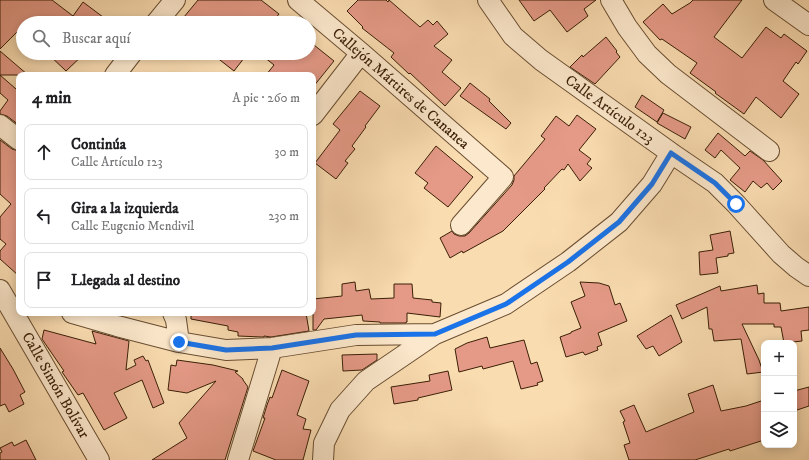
<!DOCTYPE html>
<html lang="es">
<head>
<meta charset="utf-8">
<style>
  :root { --surface:#fff; --page:#f2f2f2; --text:#202124; --muted:#757577; --line:#e0e0e0 }
  body { margin:0; font-family:"IM FELL DW Pica",serif; background:var(--page); color:var(--text) }
  .controls { position:absolute; right:12px; bottom:12px; display:grid; overflow:hidden; border-radius:8px; box-shadow:0 2px 10px #0003 }
  .controls button { width:36px; height:36px; display:grid; place-items:center; padding:0; border:0; border-bottom:1px solid var(--line); background:var(--surface); color:var(--text); font:20px sans-serif }
  .stop { position:absolute; width:12px; height:12px; margin:-9px; border:3px solid #1a73e8; border-radius:50%; background:#fff }
  .stop.end { background:#1a73e8; border-color:#fff; box-shadow:0 1px 4px #0008 }
  .list { margin:0; padding:0; list-style:none }
  h2 { display:flex; justify-content:space-between; align-items:center; height:52px; margin:0; padding:0 16px; font-size:17px }
  h2 small { font-size:13px; font-weight:400; color:var(--muted) }
  .list li { display:grid; grid-template-columns:26px 1fr auto; gap:12px; align-items:center; box-sizing:border-box; height:56px; margin:0 8px 8px; padding:0 8px; border:1px solid var(--line); border-radius:8px }
  .list b { display:block; font-size:15px; white-space:nowrap }
  .list p { margin:0; font-size:13px; white-space:nowrap; color:var(--muted) }
  .list em { font-size:13px; font-style:normal; color:var(--muted) }
  .icon { flex:none; width:22px; height:22px; fill:none; stroke:currentColor; stroke-width:2; stroke-linecap:round; stroke-linejoin:round }
  .map { position:relative; flex:none; width:809px; height:460px; overflow:hidden }
  .search { position:absolute; background:var(--surface); box-shadow:0 2px 10px #0003; left:16px; top:16px; width:300px; height:44px; display:flex; align-items:center; gap:10px; box-sizing:border-box; padding:0 14px; border-radius:22px; color:var(--muted); font-size:15px }
  .panel { position:absolute; background:var(--surface); box-shadow:0 2px 10px #0003; left:16px; top:72px; width:300px; height:244px; border-radius:8px }
  .map>svg:first-child { display:block }
</style>
</head>
<body>
<div class="map">
<svg width="809" height="460" viewBox="0 0 809 460">
  <rect width="100%" height="100%" fill="#fadcb1"/>
  <filter id="stains"><feTurbulence type="fractalNoise" baseFrequency=".005" numOctaves="4"/><feColorMatrix values="0 0 0 0 .2 0 0 0 0 .09 0 0 0 0 .02 0 0 0 .5 -.17"/></filter>
  <radialGradient id="worn" r=".72"><stop offset=".6" stop-color="#630" stop-opacity="0"/><stop offset="1" stop-color="#630" stop-opacity=".3"/></radialGradient>
  <path fill="#e59a87" stroke="#3a1f06" d="M0,0H52L73,16L83,2L111,23H23V26L0,49Z
    M198,0H261L279,14L272,23H230L228,21L226,23H179Z
    M358,0H386L388,2L389,0L420,27L428,20L433,25L437,21L448,34L434,46L452,60L442,72L461,88L445,106L410,73L409,74L391,57L394,53L362,28L363,27L347,11Z
    M519,0H596L584,9L588,16L567,32L550,10L534,21Z
    M693,0H742L714,37L742,58L766,27L781,38L784,34L807,51L798,64L796,62L783,81L799,94L781,118L756,97L744,114L715,93L716,92L690,73L697,63L662,39L660,40L643,22L663,4L672,14L690,3Z
    M606,37L617,51L616,52L620,57L595,84L570,67L582,55L583,57Z
    M309,41L334,61L313,87V75H266L274,65L259,53H309Z
    M0,51L28,75H0L16,89L19,85V125L7,116L0,114V111L8,100L0,93Z
    M47,53H85L66,71Z
    M211,53H248L234,71Z
    M470,83L490,99L489,101L511,123L506,129L460,96Z
    M360,91L380,106L365,126L366,127L352,146L355,149L345,161L348,163L336,179L315,163L340,130L333,124Z
    M642,95L664,110L657,122L635,107Z
    M663,113L691,127L685,139L657,123Z
    M577,115L596,129L579,150L591,159L587,164L592,168L580,181L568,164L564,170L562,169L544,188L545,189L503,231L463,253L462,251L450,258L440,238L452,231L454,234L459,236H465L469,233L512,185L514,180V176L545,139L541,136L556,116L569,126Z
    M718,133L745,156L750,151L763,160L782,181L773,190L767,183L761,188L753,181L745,192L730,180L740,168L721,150L715,158L705,150Z
    M0,140L12,149L19,151V276L0,259V251L6,244L0,239V217L11,204L0,194Z
    M436,146L473,177L448,207L424,188L428,183L415,173Z
    M730,231L734,253L728,254V256L716,258L718,273L700,275L699,252L713,250L710,235Z
    M355,282L356,291L369,289L371,299L394,298V284H412L413,298L432,300V302L441,303L440,317L407,313V322H406V323H380V322L363,321L362,315L334,318L324,319L316,330H313V299L342,296V284Z
    M580,282L599,283L609,286L615,305L620,303L627,321L598,333L602,345L597,347L598,350L585,355L583,352L566,357L560,337L571,333V332L581,328L571,302L585,296Z
    M757,285L758,294L764,293V303H780L781,311L809,307V330L801,331L802,341L784,343L781,327H774V324H742L759,360L763,372L747,374L741,339L714,341L712,329H709L707,307L682,319L676,305L720,286L721,291Z
    M191,313H306L309,331L271,337L264,336V337H262L238,336V332L228,330V326L191,319Z
    M671,315L682,342L659,356L653,346L646,349L637,336Z
    M44,330L96,344L92,331L129,341L126,370L136,365L134,360L143,356L146,361L148,360L164,403L153,408L142,380L114,393L127,418L104,430L83,393L78,395L62,372L64,371L42,339Z
    M487,337L490,348L524,340L531,364L537,362L543,381L537,383L538,385L521,389L513,361L483,369L482,366L459,372L455,349L467,343Z
    M0,348L13,369L25,392L20,395L24,404L9,412L5,404L0,406Z
    M377,354V360L362,370L343,371L342,355Z
    M177,360L213,365L238,371L235,372L243,379V380L248,387L225,460H152L187,438L179,423L216,381L187,393L168,390L171,365L176,366Z
    M282,370L309,381L297,415L306,419L303,429L311,430L303,460H276L253,451L265,418H263L267,405L270,397L272,398Z
    M448,371L452,390L418,398V400L394,404L391,387L430,381L429,375Z
    M713,385L721,411L746,406L764,400V440L730,451L729,449L695,460H629L624,445L630,443L623,422L625,421L620,411L634,405L646,432L694,412L688,394Z
    M809,387V406L794,411V391Z
    M26,440L36,460H0V453L2,452L0,448L12,442L14,446Z"/>
  <g fill="none" stroke-linecap="round" stroke-linejoin="round">
    <defs>
      <path id="minor" d="M298,0L361,53L503,177L461,225
        M488,0L513,36L541,60L671,153L715,183L736,204L781,254L796,267L809,276
        M611,0L627,27L647,54L668,74L769,151
        M774,0L809,25
        M156,23L175,0
        M115,75L132,53
        M313,115L361,53
        M0,125L19,140
        M0,290L99,460
        M72,313L117,326L179,342L226,350L272,348L356,335L435,334L506,304L568,262L619,222L652,184L671,153
        M173,313L176,320L179,342
        M238,460L272,348
        M323,460L324,443L340,410L366,381L435,334"/>
    </defs>
    <use href="#minor" stroke="#6a4e31" stroke-width="22"/>
    <use href="#minor" stroke="#fce8cc" stroke-width="20"/>
  </g>
  <g fill="none" stroke-linecap="round" stroke-linejoin="round">
    <path stroke="#1a73e8" stroke-width="5" d="M179,342L226,350L272,348L356,335L435,334L506,304L568,262L619,222L652,184L671,153L715,183L736,204"/>
  </g>
  <g text-anchor="middle" stroke-width="3.5" stroke-linejoin="round" paint-order="stroke">
    <g font-size="15" fill="#3a1f06" stroke="#fce8cc">
      <text transform="translate(401 88) rotate(41)" y="5">Callejón Mártires de Cananea</text>
      <text transform="translate(610 109) rotate(36)" y="5">Calle Artículo 123</text>
      <text transform="translate(56 385) rotate(60)" y="5">Calle Simón Bolívar</text>
    </g>
  </g>
  <rect width="100%" height="100%" filter="url(#stains)"/>
  <rect width="100%" height="100%" fill="url(#worn)"/>
</svg>
<div class="controls">
<button>+</button>
<button>−</button>
<button><svg class="icon" aria-label="layers" viewBox="0 0 24 24"><path d="M12 4l9 5-9 5-9-5zM3 14l9 5 9-5"/></svg></button>
</div>
<div class="stop" style="left:736px;top:204px"></div>
<div class="stop end" style="left:179px;top:342px"></div>
<div class="search"><svg class="icon" aria-label="search" viewBox="0 0 24 24"><circle cx="10" cy="10" r="6"/><path d="M15 15l6 6"/></svg>Buscar aquí</div>
<section class="panel">
<h2>4 min<small>A pie · 260 m</small></h2>
<ul class="list">
<li><svg class="icon" aria-label="ahead" viewBox="0 0 24 24"><path d="M12 20V5M6 11l6-6 6 6"/></svg><div><b>Continúa</b><p>Calle Artículo 123</p></div><em>30 m</em></li>
<li><svg class="icon" aria-label="left" viewBox="0 0 24 24"><path d="M17 20v-9H6M10 6l-5 5 5 5"/></svg><div><b>Gira a la izquierda</b><p>Calle Eugenio Mendivil</p></div><em>230 m</em></li>
<li><svg class="icon" aria-label="arrive" viewBox="0 0 24 24"><path d="M6 21V4h12l-3 4 3 4H6"/></svg><div><b>Llegada al destino</b></div></li>
</ul>
</section>
</div>
</body>
</html>
